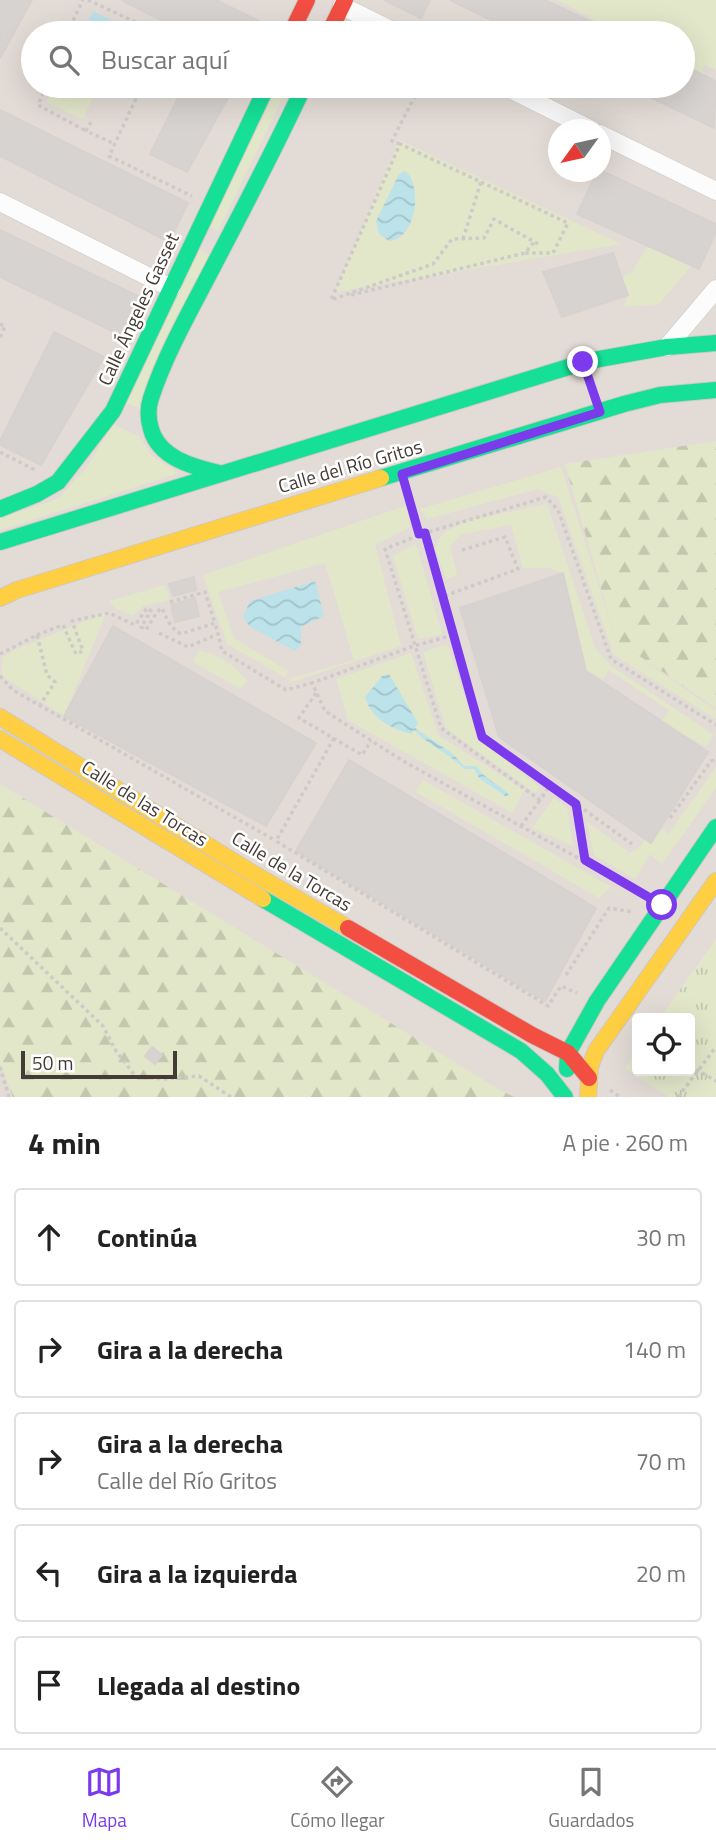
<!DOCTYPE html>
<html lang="es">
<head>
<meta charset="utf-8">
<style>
  :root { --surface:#fff; --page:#f6f6f6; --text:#222; --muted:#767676; --line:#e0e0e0; --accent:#7c3aed }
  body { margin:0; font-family:"Titillium Web",sans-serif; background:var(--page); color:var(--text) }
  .controls { position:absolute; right:21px; bottom:21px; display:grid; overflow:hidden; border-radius:7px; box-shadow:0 7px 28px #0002 }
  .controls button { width:63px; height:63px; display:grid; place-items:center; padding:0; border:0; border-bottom:2px solid var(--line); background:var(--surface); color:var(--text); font:35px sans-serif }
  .compass { position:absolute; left:548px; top:119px; width:63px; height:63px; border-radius:50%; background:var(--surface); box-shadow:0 7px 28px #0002; rotate:237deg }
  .scale { position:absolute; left:21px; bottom:18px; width:156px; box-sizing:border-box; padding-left:7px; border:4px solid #443b36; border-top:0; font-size:19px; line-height:24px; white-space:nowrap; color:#443b36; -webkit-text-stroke:5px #fff; paint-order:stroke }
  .stop { position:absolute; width:21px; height:21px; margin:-16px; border:5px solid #7c3aed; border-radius:50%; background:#fff }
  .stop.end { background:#7c3aed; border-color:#fff; box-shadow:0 2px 7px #0008 }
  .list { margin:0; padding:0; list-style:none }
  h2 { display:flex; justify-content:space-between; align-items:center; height:91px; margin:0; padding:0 28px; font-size:30px }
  h2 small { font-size:23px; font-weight:400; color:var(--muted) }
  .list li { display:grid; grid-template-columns:46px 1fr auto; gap:21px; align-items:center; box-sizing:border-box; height:98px; margin:0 14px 14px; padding:0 14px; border:2px solid var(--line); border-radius:7px }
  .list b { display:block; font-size:26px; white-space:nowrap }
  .list p { margin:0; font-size:23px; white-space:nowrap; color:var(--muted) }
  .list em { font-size:23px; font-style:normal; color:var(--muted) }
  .icon { flex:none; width:38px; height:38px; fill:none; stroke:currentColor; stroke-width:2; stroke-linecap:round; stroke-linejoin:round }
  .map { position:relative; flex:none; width:716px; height:1097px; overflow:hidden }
  .search { position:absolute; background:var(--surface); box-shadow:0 7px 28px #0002; left:21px; right:21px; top:21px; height:77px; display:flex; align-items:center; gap:18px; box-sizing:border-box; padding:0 24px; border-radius:38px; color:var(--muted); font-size:26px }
  .sheet { height:651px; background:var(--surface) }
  nav { display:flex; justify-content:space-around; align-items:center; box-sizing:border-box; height:98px; border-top:2px solid var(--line); background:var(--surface); font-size:19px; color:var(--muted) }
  nav a { display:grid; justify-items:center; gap:4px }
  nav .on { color:var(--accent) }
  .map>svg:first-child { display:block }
</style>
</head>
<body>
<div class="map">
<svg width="716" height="1097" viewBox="0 0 716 1097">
  <defs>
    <pattern id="forest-firs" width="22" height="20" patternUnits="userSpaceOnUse" patternTransform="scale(1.75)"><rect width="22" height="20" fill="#e2e7ca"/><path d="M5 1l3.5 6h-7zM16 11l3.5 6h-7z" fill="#c3c7ae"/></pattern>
    <pattern id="park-tufts" width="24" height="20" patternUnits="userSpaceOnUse" patternTransform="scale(1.75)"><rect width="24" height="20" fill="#e2e7ca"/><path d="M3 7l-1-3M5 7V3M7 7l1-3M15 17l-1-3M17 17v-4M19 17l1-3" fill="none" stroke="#c3c7ae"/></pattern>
    <pattern id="water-waves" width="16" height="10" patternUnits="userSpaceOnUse" patternTransform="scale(1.75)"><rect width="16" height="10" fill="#bce2ea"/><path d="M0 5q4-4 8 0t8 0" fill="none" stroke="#a3c3c9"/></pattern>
  </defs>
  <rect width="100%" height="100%" fill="#efece9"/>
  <path fill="#e3dcd6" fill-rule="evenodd" d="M0,0H716V1097H0ZM33,33H683V86H33ZM558,130H600V172H558ZM637,1018H690V1071H637Z"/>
  <path fill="#e2e7ca" d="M557,0H716V69L704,65L702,75L683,65V33H619Z
    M53,86H98L83,119L46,102Z
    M278,86H288L218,231L209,226Z
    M399,140L621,244L335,292Z
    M648,246L691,266L659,304L624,307L628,295L622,278L632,272Z
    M199,250L209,255L139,408L123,402Z
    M113,424L140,437L152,456L179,473L0,530V518L58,499L87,467Z
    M561,467L616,640L716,711V719L614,655L558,497L538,489L427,519L420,509Z
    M547,504L595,648L611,666L714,735L706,747L662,722L669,710L609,670L603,679L586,671L563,573L549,568H523L511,525L462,534L450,546L457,575L446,579L435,548L443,533L466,521Z
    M408,505L410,527L375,545L401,646L291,682L289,679L354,660L325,563L218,592L234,638L288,671L285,677L227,644L203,575Z
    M416,544L442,634L418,639L393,556Z
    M165,585L170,600L143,606L133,616L117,609L109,601Z
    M106,613L64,716L1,675L3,657L17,649Z
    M447,644L479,740L540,787L535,793L446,728L423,652Z
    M199,651C215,652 237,667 247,681L241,689L193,662Z
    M411,653L438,735L524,790L512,813L348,720L336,679Z
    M716,767V788L662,864L650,854L635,879L594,855L587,822L630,853L640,847L655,825L669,834Z
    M423,780L636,901L610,887L599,898L416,792Z
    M554,798L567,808L573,846L532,828Z"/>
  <path fill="url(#forest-firs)" d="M716,441V708L616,640L565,464Z
    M0,784L500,1090L514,1097H13L0,1062Z"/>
  <path fill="url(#park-tufts)" d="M716,939V1097H669L625,1068L637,1051V1071H690V1018H660Z"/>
  <path fill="url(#water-waves)" d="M93,11L119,24L122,32L82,33Z
    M405,171C423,183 417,239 389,241L379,234L376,221L399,174Z
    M315,581L324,616L301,627V645L295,651L250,627L243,617L250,601Z
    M389,674L418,723L415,728L453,754L464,766H476C484,779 500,784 510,796H505L479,778L474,769H464C449,753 429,746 414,730L411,734C390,728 372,719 365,697L382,676Z"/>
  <path fill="#d7d3d0" stroke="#d7d2cf" stroke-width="2" d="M0,0H32L0,58Z
    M121,0H216L269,26L265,33H187Z
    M384,0H430L421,18Z
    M450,0H545L615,33H518Z
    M683,65L716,81L714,128L627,86H683Z
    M184,86L234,87L187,172L150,154Z
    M0,110L188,203L169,242L0,156Z
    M600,170L716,224V232L699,269L577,214L597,172Z
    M0,230L138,296L120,335L0,277Z
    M613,253L628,295L562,317L543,272Z
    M54,332L104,357L41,465L0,445V441Z
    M563,573L586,671L708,752L651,843L499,737L460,608Z
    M194,577L196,590L173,596L169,584Z
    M195,598L199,616L175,622L171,605Z
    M113,626L316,743L266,826L64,716Z
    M349,760L596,908L545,1001L296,851Z
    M152,1047L162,1055L155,1064L145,1056Z"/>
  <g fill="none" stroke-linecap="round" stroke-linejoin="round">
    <defs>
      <path id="street" d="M342,6L397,33
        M504,86L592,130
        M600,134L716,191
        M0,202L171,288
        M667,347L716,289"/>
      <path id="fast" d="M219,473C193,467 159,458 151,429C148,419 148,407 151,398C167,350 193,306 215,263C246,204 276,146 304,86
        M381,478L624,404L660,395L716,390
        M0,509L37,494L58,482L113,411L267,86
        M0,542L588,361L667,347L716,343
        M263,899L521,1051L547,1074L565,1097
        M567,1069L568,1053L597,1001L716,827"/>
      <path id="slow" d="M0,598L17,590L381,478
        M0,717L254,874L348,928
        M0,739L263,899
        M588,1097L590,1067L596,1051L716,881"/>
      <path id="jam" d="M291,33L307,0
        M329,33L345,0
        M348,928L532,1035L568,1053L589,1078"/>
    </defs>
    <use href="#street" stroke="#cbc8c5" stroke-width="19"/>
    <use href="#fast" stroke="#cfc8c2" stroke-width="18"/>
    <use href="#slow" stroke="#cfc8c2" stroke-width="18"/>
    <use href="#jam" stroke="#cfc8c2" stroke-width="18"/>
    <path stroke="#cdcac7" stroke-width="3.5" stroke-dasharray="3.5 3.5" stroke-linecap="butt" d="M88,0L159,33
      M67,33L83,0
      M46,86L38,105L86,131
      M120,86L137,95
      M142,86L109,156L192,196
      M91,122L86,131L115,144
      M400,144L392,141L420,86
      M481,182L568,223L553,253H525
      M463,239L481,182L400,144L331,300L433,264L452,239L484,238L494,219L538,244
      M351,295L525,253L534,242
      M0,324L5,326L0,338
      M0,452L35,470
      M408,492L419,534
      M425,533L385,549L441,728L540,800L550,785L482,737L442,597
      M462,550L505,537L518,569L442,597L425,533L546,497L558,510L611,659L716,725
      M170,602L205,592L215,623
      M159,633L188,647L218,634L222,651L286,690L312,683
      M37,635L63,625L76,654L83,651L72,621L109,613L135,625L147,608L151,611L141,627L146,630L157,612L162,608C167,619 170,628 181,634L215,623L218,634
      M453,635L414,646L312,683L325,711L403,761L645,895
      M0,654L37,635L47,675L55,682L40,705
      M0,676L13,690L276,841
      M316,693L299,718L362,755L371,741
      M334,738L276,841L548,1006L561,986L577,993
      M550,785L632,844
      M576,804L585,861
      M670,818L711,761L716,760
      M521,826L540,800
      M0,928L103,1026L116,1051L136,1077L163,1079L199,1076L231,1097
      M566,975L609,908L633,912
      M690,1066L716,1081
      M0,1067L9,1097
      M610,1090L620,1097
      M678,1097L716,1047"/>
    <use href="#street" stroke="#fdfcfc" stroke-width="18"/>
    <use href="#fast" stroke="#16e098" stroke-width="16"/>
    <use href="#slow" stroke="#ffcf43" stroke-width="16"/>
    <use href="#jam" stroke="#f24e42" stroke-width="16"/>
  </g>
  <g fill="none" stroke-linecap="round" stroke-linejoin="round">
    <path stroke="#7c3aed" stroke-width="9" d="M583,362L600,412L402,474L419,534L425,533L482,737L576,804L585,860L662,905"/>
  </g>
  <g text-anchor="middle" stroke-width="5" stroke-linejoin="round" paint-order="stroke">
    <g font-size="19" fill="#443b36" stroke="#fff">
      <text transform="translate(138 309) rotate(-65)" y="7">Calle Ángeles Gasset</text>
      <text transform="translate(350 466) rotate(-16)" y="7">Calle del Río Gritos</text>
      <text transform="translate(145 803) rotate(32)" y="7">Calle de las Torcas</text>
      <text transform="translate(292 871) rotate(31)" y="7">Calle de la Torcas</text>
    </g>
  </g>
</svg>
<div class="controls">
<button><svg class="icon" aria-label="locate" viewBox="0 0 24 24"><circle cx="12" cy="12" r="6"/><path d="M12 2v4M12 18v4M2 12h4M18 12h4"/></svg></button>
</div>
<svg class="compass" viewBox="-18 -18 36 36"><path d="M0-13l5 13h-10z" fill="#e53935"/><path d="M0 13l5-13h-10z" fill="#767676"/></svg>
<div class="scale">50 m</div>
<div class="stop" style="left:662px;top:905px"></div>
<div class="stop end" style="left:583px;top:362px"></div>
<div class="search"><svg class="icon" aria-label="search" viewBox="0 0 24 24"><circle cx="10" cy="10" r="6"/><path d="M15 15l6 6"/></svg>Buscar aquí</div>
</div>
<section class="sheet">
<h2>4 min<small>A pie · 260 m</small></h2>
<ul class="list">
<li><svg class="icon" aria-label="ahead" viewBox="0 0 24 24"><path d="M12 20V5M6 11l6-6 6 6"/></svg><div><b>Continúa</b></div><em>30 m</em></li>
<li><svg class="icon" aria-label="right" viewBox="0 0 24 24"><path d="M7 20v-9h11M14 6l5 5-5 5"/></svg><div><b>Gira a la derecha</b></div><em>140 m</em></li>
<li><svg class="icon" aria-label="right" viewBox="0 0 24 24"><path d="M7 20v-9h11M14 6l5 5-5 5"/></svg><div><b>Gira a la derecha</b><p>Calle del Río Gritos</p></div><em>70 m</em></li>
<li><svg class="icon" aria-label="left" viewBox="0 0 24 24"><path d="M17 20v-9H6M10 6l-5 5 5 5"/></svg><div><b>Gira a la izquierda</b></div><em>20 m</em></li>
<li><svg class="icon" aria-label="arrive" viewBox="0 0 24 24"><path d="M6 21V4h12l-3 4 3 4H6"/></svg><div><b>Llegada al destino</b></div></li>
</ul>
</section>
<nav>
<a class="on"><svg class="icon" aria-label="map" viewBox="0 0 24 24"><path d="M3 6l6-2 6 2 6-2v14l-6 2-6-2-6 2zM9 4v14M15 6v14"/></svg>Mapa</a>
<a><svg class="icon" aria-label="directions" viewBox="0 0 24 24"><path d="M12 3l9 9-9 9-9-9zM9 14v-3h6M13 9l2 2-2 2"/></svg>Cómo llegar</a>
<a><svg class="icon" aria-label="saved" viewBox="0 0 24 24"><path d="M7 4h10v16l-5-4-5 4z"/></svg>Guardados</a>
</nav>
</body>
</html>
